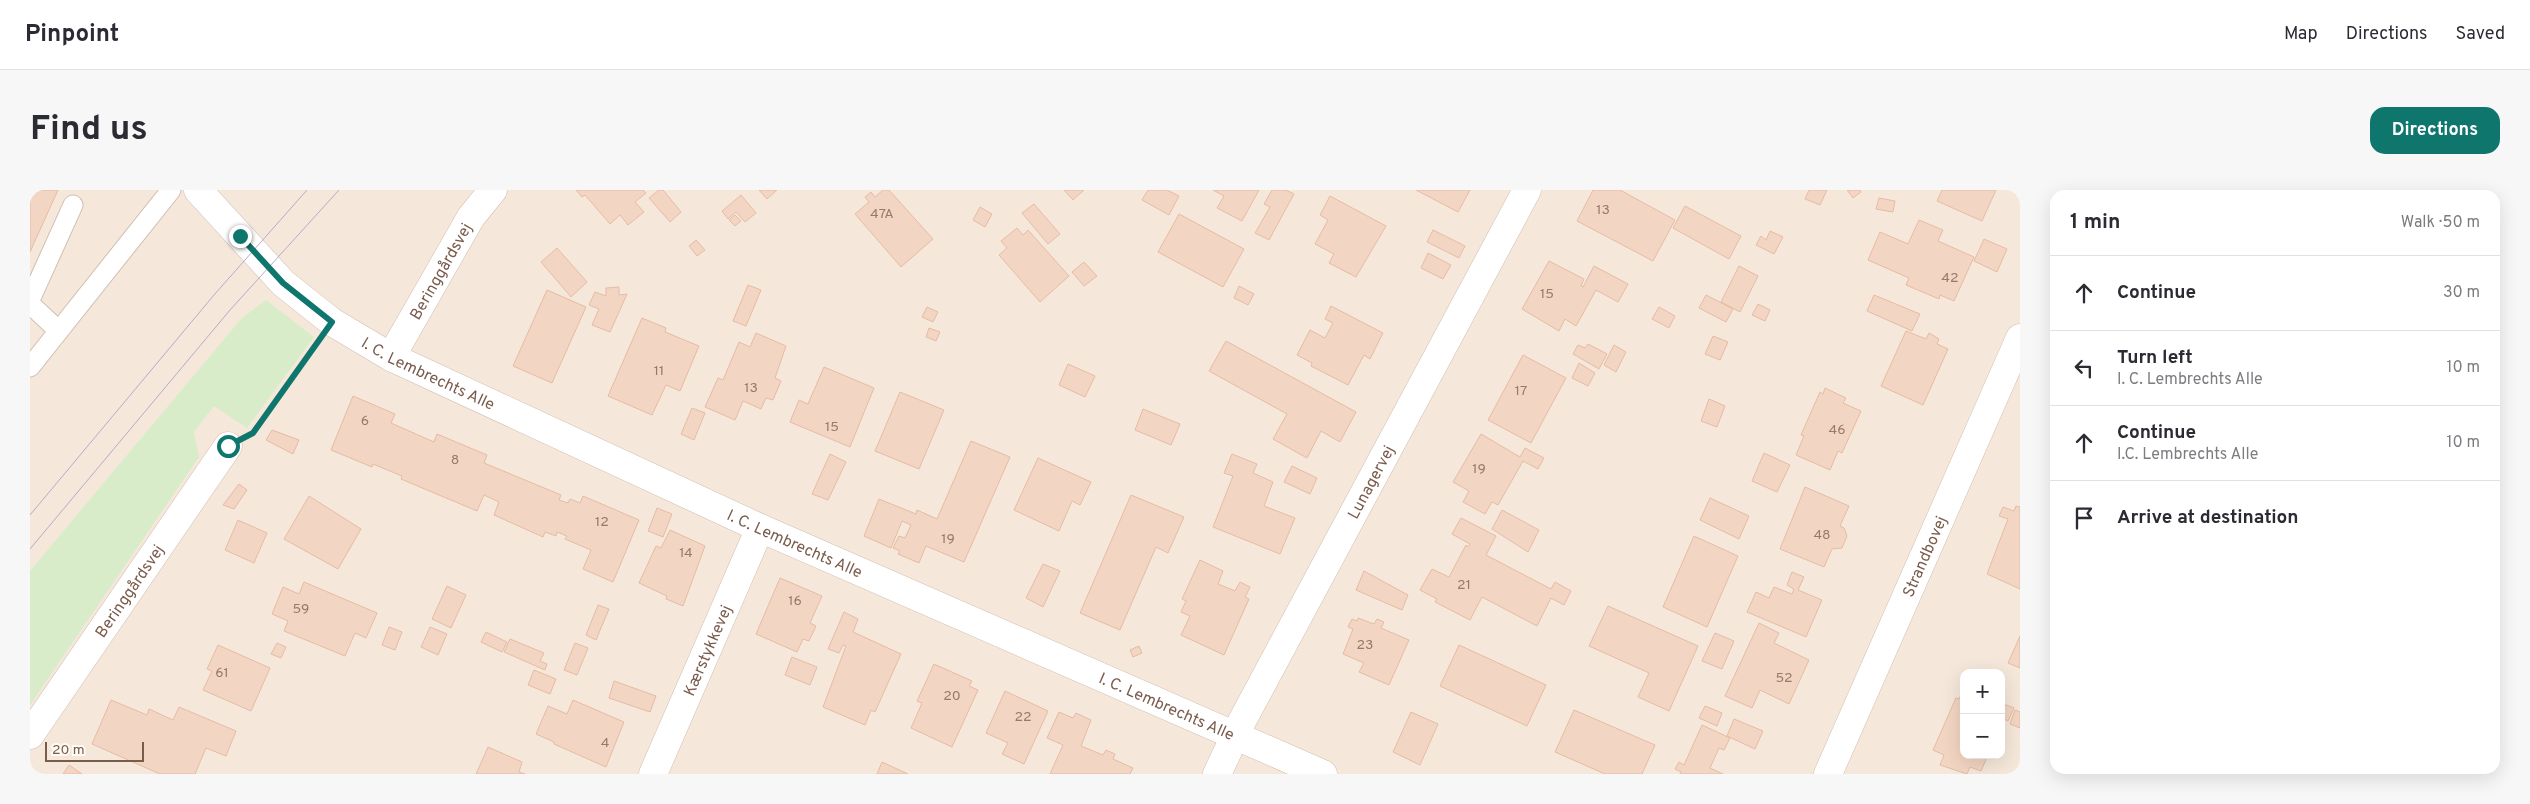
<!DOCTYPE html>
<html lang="en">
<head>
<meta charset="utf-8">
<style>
  :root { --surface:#fff; --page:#f7f7f7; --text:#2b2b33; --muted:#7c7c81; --line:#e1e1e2; --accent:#0f766e }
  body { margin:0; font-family:Overpass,sans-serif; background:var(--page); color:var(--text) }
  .controls { position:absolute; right:15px; bottom:15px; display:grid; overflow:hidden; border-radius:10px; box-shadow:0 5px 20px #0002 }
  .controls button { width:45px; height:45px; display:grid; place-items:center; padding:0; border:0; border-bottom:1px solid var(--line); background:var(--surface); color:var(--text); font:25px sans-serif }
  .scale { position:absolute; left:15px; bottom:12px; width:99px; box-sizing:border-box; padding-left:5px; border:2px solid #7a5c4d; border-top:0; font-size:14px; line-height:18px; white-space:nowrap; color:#7a5c4d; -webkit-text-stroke:4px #fffaf3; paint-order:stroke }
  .stop { position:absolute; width:15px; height:15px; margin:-11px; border:4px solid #0f766e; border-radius:50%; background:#fff }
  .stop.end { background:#0f766e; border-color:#fff; box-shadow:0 1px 5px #0008 }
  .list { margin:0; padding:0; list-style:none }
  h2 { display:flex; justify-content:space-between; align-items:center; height:65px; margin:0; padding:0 20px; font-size:21px }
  h2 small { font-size:16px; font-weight:400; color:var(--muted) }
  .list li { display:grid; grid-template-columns:32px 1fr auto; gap:15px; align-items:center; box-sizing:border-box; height:75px; padding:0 20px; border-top:1px solid var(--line) }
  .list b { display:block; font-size:19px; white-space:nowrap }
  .list p { margin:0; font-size:16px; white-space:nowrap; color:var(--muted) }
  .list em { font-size:16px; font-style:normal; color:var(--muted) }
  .icon { flex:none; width:28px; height:28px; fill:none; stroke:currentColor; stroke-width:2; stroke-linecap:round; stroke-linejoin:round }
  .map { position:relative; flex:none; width:1990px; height:584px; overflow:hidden; border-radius:15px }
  header { display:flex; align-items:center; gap:30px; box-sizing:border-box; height:70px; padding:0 25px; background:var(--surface); border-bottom:1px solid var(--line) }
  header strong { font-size:24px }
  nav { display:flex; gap:28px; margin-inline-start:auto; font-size:18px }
  .intro { display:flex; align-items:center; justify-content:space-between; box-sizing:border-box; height:120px; padding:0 30px }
  h1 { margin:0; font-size:35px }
  .button { padding:12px 22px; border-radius:15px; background:var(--accent); color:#fff; font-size:18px; font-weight:700 }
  main { display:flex; gap:30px; padding:0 30px }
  aside { flex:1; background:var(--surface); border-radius:15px; box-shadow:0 5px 20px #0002 }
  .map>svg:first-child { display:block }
</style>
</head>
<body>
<header>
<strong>Pinpoint</strong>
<nav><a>Map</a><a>Directions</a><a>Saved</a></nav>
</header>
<div class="intro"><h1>Find us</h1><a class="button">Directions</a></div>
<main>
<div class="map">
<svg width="1990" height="584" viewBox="0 0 1990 584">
  <rect width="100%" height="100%" fill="#fdf6ec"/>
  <path fill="#f5e8da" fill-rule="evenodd" d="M0,0H1990V584H0ZM1934,483H1971V565H1934Z"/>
  <path fill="#d8ecc9" d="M236,110L284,147L217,238L184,216L164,242L169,267L0,515V381L211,129Z"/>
  <path fill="#f3d5c3" stroke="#e6bba3" d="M0,0H28L0,62Z
    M546,0H613L616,3L605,12L614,22L598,35L590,25L580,34L555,5L552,7Z
    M629,0H633L651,22L640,32L619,8Z
    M729,0H747L737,9Z
    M853,0H859L903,49L871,77L825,24L839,12L835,7L841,2L845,7Z
    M1034,0H1054L1043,10Z
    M1118,0H1137L1149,6L1139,25L1112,10Z
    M1183,0H1229L1212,31L1187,18L1194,6Z
    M1242,0H1256L1264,4L1239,50L1225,43L1240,17L1234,14Z
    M1386,0H1440L1428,22Z
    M1563,0H1590L1645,30L1623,71L1547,31Z
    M1779,0H1797L1790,15L1775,9Z
    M1817,0H1830L1831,2L1823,8Z
    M1912,0H1966L1952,31L1907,11Z
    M711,5L726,23L715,32L706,22L698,29L692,21Z
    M1300,6L1356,36L1326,87L1299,73L1304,64L1285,54L1298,30L1290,25Z
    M1849,8L1865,11L1863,22L1846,19Z
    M1004,14L1030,44L1018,54L992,23Z
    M1655,16L1711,46L1699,69L1643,38Z
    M950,17L962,24L955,37L943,30Z
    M1149,24L1214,59L1193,97L1128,62Z
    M705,25L711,31L705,36L699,30Z
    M1889,30L1913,40L1908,51L1944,67L1924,111L1910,105L1909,109L1876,95L1879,88L1838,70L1850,42L1878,54Z
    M987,38L993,45L998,40L1039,86L1010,112L969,65L977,58L971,51Z
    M1403,40L1435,56L1429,68L1397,52Z
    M1740,41L1753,47L1744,64L1726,55L1731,46L1736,50Z
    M1954,49L1977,59L1967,82L1944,71Z
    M666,50L675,60L667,66L659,56Z
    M527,58L557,92L541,107L511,72Z
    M1398,63L1421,75L1413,89L1391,78Z
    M1519,71L1554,89L1551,96L1553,97L1564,76L1598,94L1588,112L1566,100L1546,136L1535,129L1529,141L1492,119Z
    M1054,72L1067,86L1054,96L1042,82Z
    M1709,76L1728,86L1710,122L1691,112Z
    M718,95L731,100L716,136L703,131Z
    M1209,96L1224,104L1218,115L1204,108Z
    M589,97V105L597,104L580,142L562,135L569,119L559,115L565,102L576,106V98Z
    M517,100L556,117L522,193L483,176Z
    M1676,105L1703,119L1696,132L1669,118Z
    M1844,105L1890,124L1882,141L1837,121Z
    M1728,114L1740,120L1735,131L1722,125Z
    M1301,116L1353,143L1340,169L1334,165L1318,195L1281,176L1282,173L1267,165L1280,140L1295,148L1303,133L1295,129Z
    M897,117L908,122L903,132L892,127Z
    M1629,117L1645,126L1639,138L1622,129Z
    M612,128L636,138L635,142L669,156L650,201L636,195L622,225L578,206Z
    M899,138L910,142L906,151L896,147Z
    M1876,141L1896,149L1899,143L1909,149L1907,154L1918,159L1893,215L1851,196Z
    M726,143L756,156L745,188L751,191L743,210L736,208L731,219L713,211L705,230L675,217L688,188L693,190L709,152L720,157Z
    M1683,146L1698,152L1690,170L1675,164Z
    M1196,151L1326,222L1310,252L1291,241L1277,268L1243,249L1257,224L1179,181Z
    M1558,154L1577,164L1569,179L1543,164L1548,155L1555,158Z
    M1584,155L1596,162L1586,182L1574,175Z
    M1493,165L1536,188L1501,253L1458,230Z
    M1549,173L1565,183L1558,196L1542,188Z
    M1038,174L1065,186L1055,207L1029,195Z
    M794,177L844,198L820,257L760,232L769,210L778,214Z
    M1795,198L1816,208L1813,213L1831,221L1812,263L1808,261L1800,280L1766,265L1774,246L1771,245L1790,202L1793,204Z
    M870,202L914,220L889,279L845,261Z
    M323,206L365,224L361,233L404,252L407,244L457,265L454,273L531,305L529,310L538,313L540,309L550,313L553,306L609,330L583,392L553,379L561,360L535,349L537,346L527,342L526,346L515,342L513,347L464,325L469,312L454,305L447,321L371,289L372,286L343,274L342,277L301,260Z
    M1679,209L1695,216L1687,237L1671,231Z
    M662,218L675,223L664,250L651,244Z
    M1113,219L1150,234L1141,255L1105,240Z
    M242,240L269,250L263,264L236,250Z
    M1451,244L1490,267L1495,258L1514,268L1508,279L1493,271L1468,315L1462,312L1455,324L1433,312L1439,301L1423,292Z
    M941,251L980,267L934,372L896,356L889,373L868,364L870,361L863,358L869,346L875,348L881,335L872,331L861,358L834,346L849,309L886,324L887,320L907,329Z
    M1734,263L1760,275L1747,302L1722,291Z
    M800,264L816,272L798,310L782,304Z
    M1202,264L1227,274L1223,283L1243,292L1234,316L1265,328L1250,364L1183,337L1203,286L1194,283Z
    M1008,268L1061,292L1050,315L1042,311L1029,341L984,320Z
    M1262,276L1287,288L1280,304L1254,292Z
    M209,294L217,300L204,319L193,315Z
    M1775,297L1819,316L1810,336L1814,338L1817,346L1812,358L1802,359L1794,377L1750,359Z
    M1101,305L1154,327L1138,363L1126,357L1090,440L1050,423Z
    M279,306L331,339L308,379L254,349Z
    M1680,308L1719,326L1709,349L1670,330Z
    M1986,316L1990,317V399L1957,384L1978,329L1969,326L1973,317L1984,321Z
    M627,318L642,324L633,347L618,341Z
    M1472,320L1509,340L1498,362L1462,339Z
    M1431,328L1466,346L1456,365L1521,399L1525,392L1541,401L1534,415L1521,408L1507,436L1452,407L1440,430L1405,412L1407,409L1390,400L1402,379L1419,387L1436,355L1438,357L1440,354L1422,344Z
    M208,330L237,343L224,373L195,360Z
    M640,340L675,356L653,416L636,409L637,406L609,393L626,356L631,358Z
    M1664,346L1708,366L1677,437L1633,417Z
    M1170,370L1193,381L1188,394L1205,401L1210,392L1220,397L1215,407L1219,409L1194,465L1151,445L1160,426L1151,422L1156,411L1152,409Z
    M1013,374L1030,381L1013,417L996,408Z
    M1334,381L1378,405L1372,420L1326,400Z
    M1762,382L1774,387L1768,400L1792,410L1776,447L1717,422L1726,402L1739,408L1744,397L1762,404L1764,399L1757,395Z
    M750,388L792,406L780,433L786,436L779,451L773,449L767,462L726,444Z
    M274,392L347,423L336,448L325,443L315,466L254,441L258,431L242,424L253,397L269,404Z
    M417,396L436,405L421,438L402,429Z
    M568,415L579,419L566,450L556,445Z
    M1578,416L1668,456L1639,521L1608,507L1619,483L1559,456Z
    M814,422L828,429L823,442L871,464L845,522L841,520L835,535L793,517L816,456L813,455L809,463L798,459Z
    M1328,428L1344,434L1347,429L1354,432L1351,438L1379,450L1359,495L1329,482L1334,473L1313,464L1323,439L1318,437L1322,429L1327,431Z
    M1729,433L1749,443L1744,453L1779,470L1759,514L1730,500L1722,518L1695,506Z
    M359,437L372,442L365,460L352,455Z
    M400,437L417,444L408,465L391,457Z
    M456,442L477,452L472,462L451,452Z
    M1685,443L1704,451L1692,479L1672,471Z
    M1990,446V478L1978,473Z
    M480,449L514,463L510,471L517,474L515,480L474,462Z
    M247,453L256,457L251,468L241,464Z
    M545,453L558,458L547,485L534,480Z
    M188,455L240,478L221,521L173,500L182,481L177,479Z
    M1429,455L1516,495L1497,536L1410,496Z
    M1109,456L1112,463L1103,467L1100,460Z
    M762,467L787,477L780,495L755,485Z
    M904,474L942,491L939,496L948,500L922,557L881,538L892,513L887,511Z
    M504,480L526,489L520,504L498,495Z
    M584,491L626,506L620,522L579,508Z
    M1934,499V565H1958L1951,581L1940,577L1937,584L1910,575L1914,565L1903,560L1926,508L1929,509Z
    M975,501L1018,521L994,574L972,564L978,553L956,543Z
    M81,510L117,525L119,519L143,530L149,517L206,541L196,566L176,558L165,584H130L62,554Z
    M543,510L594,532L576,577L524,554V552L506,544L518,516L537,524Z
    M1971,513L1984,518L1978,531L1974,529L1971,535Z
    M1675,516L1692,523L1687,536L1669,528Z
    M1544,520L1625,555L1612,584H1575L1525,562Z
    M1985,520L1990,522V538L1980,534Z
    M1029,522L1043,528L1046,523L1061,530L1051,556L1073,565L1076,560L1085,564L1083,569L1103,578L1100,584H1020L1033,555L1017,548Z
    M1381,522L1408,534L1390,575L1363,562Z
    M1704,529L1733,541L1725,559L1697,546Z
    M1672,535L1700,548L1694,560L1689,558L1680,578L1693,584H1650L1651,582L1645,579L1649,572L1654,575Z
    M458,557L492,572L489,582L495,584H446Z
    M852,572L878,584H847Z
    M39,575L52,584H33Z"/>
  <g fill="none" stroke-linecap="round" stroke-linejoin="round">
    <defs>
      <path id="service" d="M0,110L43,15
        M0,114L29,141
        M0,177L141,0"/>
      <g id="minor">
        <path id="s1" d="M168,0L253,93L302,132L361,167L730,338L1293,584"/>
        <path id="s2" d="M361,167L441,27L463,0"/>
        <path id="s3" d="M0,545L198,256"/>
        <path id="s4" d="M623,584L730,338"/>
        <path id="s5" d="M1187,584L1212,531L1497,0"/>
        <path id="s6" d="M1798,584L1990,148"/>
      </g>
    </defs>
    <use href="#service" stroke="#d1beb0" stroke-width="21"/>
    <use href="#minor" stroke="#d1beb0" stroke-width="29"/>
    <path stroke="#d9b8a5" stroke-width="3" stroke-dasharray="1 4" stroke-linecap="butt" d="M225,241L285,157"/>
    <use href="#service" stroke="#fff" stroke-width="19"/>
    <use href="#minor" stroke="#fff" stroke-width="28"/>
    <path stroke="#b9a8c9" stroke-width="1" d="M0,325L184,105L277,0
      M0,359L200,120L309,0"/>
  </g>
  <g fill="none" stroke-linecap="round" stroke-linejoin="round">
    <path stroke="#0f766e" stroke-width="6" d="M198,256L223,243L302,132L253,93L210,46"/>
  </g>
  <g text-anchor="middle" stroke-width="5" stroke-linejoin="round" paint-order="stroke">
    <g font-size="14" fill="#987a6a">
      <text x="1573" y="24">13</text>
      <text x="852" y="28">47A</text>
      <text x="1920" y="92">42</text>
      <text x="1517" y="108">15</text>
      <text x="629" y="185">11</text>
      <text x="721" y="202">13</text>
      <text x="1491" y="205">17</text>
      <text x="335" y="235">6</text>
      <text x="802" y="241">15</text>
      <text x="1807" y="244">46</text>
      <text x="425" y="274">8</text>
      <text x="1449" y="283">19</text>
      <text x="572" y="336">12</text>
      <text x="1792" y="349">48</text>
      <text x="918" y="353">19</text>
      <text x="656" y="367">14</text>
      <text x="1434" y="399">21</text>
      <text x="765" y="415">16</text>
      <text x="271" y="423">59</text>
      <text x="1335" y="459">23</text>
      <text x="192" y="487">61</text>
      <text x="1754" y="492">52</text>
      <text x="922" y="510">20</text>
      <text x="993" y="531">22</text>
      <text x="575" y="557">4</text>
    </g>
    <g font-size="16" fill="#7a5c4d" stroke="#fffaf3">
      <text dy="6" stroke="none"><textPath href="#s2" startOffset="99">Beringgårdsvej</textPath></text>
      <text dy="6" stroke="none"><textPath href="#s1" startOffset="298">I. C. Lembrechts Alle</textPath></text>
      <text dy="6" stroke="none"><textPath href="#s5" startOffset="330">Lunagervej</textPath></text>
      <text dy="6" stroke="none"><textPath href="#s1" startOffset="702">I. C. Lembrechts Alle</textPath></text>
      <text dy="6" stroke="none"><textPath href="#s6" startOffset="238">Strandbovej</textPath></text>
      <text dy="6" stroke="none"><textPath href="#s3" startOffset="175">Beringgårdsvej</textPath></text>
      <text dy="6" stroke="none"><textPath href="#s4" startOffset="135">Kærstykkevej</textPath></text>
      <text dy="6" stroke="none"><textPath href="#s1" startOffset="1108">I. C. Lembrechts Alle</textPath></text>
    </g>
  </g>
</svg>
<div class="controls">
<button>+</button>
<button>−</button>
</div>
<div class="scale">20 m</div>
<div class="stop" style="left:198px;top:256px"></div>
<div class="stop end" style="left:210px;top:46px"></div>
</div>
<aside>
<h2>1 min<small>Walk · 50 m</small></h2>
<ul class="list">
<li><svg class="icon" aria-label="ahead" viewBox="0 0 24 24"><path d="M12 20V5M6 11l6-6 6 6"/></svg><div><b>Continue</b></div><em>30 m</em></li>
<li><svg class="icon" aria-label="left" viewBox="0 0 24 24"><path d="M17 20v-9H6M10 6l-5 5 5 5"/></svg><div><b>Turn left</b><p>I. C. Lembrechts Alle</p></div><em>10 m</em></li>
<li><svg class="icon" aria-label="ahead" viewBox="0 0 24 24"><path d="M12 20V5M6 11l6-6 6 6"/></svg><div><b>Continue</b><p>I.C. Lembrechts Alle</p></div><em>10 m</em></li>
<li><svg class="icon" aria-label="arrive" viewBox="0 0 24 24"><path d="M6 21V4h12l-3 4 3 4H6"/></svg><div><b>Arrive at destination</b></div></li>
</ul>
</aside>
</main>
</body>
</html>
